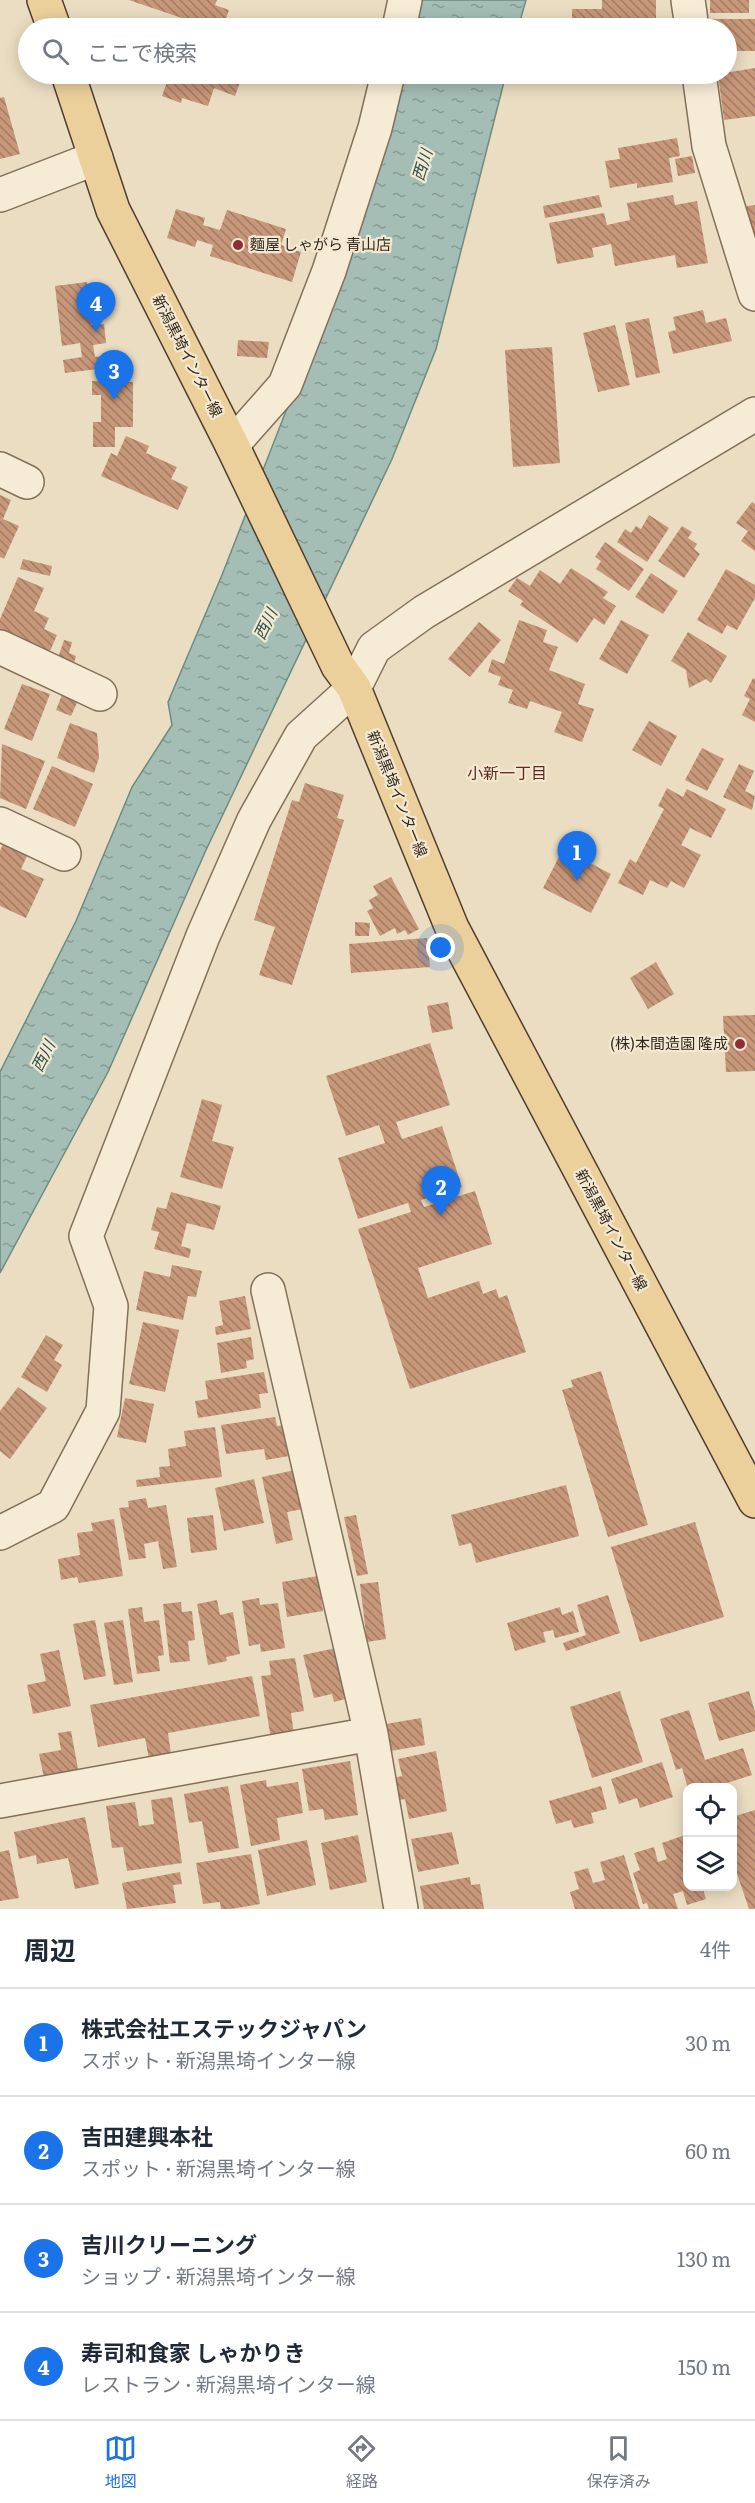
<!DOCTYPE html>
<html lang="ja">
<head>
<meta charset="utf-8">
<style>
  :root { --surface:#fff; --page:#f6f6f7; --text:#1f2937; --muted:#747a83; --line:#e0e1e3; --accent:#1a73e8 }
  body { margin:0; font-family:Literata,"Noto Sans JP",serif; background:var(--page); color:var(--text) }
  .controls { position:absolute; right:18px; bottom:18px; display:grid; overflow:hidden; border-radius:12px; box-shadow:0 3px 15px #0003 }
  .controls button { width:54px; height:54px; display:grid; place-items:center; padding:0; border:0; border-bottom:2px solid var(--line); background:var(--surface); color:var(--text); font:30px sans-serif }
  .you { position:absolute; left:441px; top:948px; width:21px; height:21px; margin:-15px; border:4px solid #fff; border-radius:50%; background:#1a73e8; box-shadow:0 0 0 9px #1a73e833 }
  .badge { display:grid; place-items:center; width:39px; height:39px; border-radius:50%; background:var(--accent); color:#fff; font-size:20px; font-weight:700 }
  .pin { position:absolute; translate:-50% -50px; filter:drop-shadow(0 2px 3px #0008) }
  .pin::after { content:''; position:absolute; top:32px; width:21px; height:18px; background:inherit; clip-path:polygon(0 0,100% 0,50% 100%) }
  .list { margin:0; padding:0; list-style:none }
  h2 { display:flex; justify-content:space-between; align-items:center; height:78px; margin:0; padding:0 24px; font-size:26px }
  h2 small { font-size:20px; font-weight:400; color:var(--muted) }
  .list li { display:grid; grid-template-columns:39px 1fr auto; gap:18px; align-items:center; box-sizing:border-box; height:108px; padding:0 24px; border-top:2px solid var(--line) }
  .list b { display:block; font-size:22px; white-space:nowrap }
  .list p { margin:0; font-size:20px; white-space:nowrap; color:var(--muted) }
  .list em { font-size:20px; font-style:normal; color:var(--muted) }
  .icon { flex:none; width:33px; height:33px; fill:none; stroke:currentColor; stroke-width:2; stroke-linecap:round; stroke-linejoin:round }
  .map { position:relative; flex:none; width:755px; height:1909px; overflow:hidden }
  .search { position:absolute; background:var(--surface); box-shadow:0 3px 15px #0003; left:18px; right:18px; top:18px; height:66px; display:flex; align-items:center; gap:15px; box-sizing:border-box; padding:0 21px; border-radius:33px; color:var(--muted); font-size:22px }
  .sheet { height:510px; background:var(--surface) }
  nav { display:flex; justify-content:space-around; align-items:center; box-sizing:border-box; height:84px; border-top:2px solid var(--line); background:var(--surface); font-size:16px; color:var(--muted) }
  nav a { display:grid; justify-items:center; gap:3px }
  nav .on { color:var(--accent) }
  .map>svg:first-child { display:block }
</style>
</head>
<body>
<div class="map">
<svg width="755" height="1909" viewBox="0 0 755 1909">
  <defs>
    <pattern id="water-ripples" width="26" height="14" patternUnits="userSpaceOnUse" patternTransform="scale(1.5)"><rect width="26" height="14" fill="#a4beb5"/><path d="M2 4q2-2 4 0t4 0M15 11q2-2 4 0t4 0" fill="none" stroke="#869a93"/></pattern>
    <pattern id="building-back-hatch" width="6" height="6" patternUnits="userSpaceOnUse" patternTransform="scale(1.5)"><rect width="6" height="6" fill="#c7977a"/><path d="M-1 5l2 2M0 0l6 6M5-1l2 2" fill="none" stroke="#a27b63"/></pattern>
  </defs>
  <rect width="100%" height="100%" fill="#ebddc2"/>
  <path fill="url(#water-ripples)" stroke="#6c8b82" stroke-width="1.5" d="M413,0H526L518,28H405Z
    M393,74H506L436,349L392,459L206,850L108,1072L0,1273V1072L76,921L132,787L172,725L168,702L222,575L320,324Z"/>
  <path fill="url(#building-back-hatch)" d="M129,0H217L215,5L229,10L223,28H211Z
    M602,0H656V28H572V9H602Z
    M710,0H749V13H710Z
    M707,19H755V51H726V28H707Z
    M755,68V116L724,120L718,74Z
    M170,74H243L235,96L214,88L208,106L182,98L181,103L162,96Z
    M4,97L20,154L0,159V98Z
    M677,138L680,156L669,158L673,182L637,188V183L610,188L605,161L620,159L618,148Z
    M692,156L695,173L678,176L675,159Z
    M599,195L602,207L545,218L543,206Z
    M673,195L675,205L697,201L708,263L677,268L675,255L615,266L611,244L592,248L594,257L557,264L549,223L604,213L607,225L630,220L627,203Z
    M755,205V244L741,207Z
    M176,209L205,218L203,225L220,230L227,210L286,229L281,245L301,252L292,282L210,256L213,245L197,240L195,247L167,238Z
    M87,282L91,325L104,324L106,343L93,345L95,357L105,356L106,368L65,373L63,360L82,357L80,343L62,346L55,286Z
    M703,310L706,323L726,318L732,341L673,354L668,332L676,330L673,317Z
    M649,318L660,373L636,378L625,323Z
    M615,325L630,385L598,392L583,333Z
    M238,340L269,342L267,358L237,356Z
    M552,347L560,463L513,467L505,350Z
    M92,381L133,382V427H115V447H93V422H101V395H92Z
    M126,436L149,446L146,453L177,467L171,479L188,487L178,510L101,476L111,453L117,456Z
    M0,495L11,500L3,519L19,526L4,559L0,557Z
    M752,502L755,504V551L741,541L748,531L736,523Z
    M649,515L669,528L647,562L617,542L625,529L631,533L636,526L641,529Z
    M682,526L692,532L688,538L697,544L694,549L700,554L684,578L658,561Z
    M605,542L644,569L629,591L596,569L601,561L595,557Z
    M23,559L52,566L50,576L20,569Z
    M571,568L608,592L603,598L616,606L604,625L594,618L577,643L520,605L523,601L508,591L517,578L530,586L540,570L560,584Z
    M726,569L755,585V598L737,630L727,625L722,634L697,620Z
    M651,573L678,591L663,614L635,597Z
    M18,577L44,588L34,611L49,618L44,629L57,635L50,651L0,631V619Z
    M519,620L547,630L543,642L558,647L549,670L585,684L578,704L594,709L582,742L554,732L562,712L530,701L527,709L508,703L513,690L498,685L501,677L488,672L492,659L504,664Z
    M621,620L649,635L627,674L599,659Z
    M479,622L501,640L470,677L448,659Z
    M688,632L727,656L711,683L706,679L689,688L686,670L671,661Z
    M64,640L72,642L69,653L76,656L74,663L58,658Z
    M753,678L755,679V722L742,715L750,699L744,696Z
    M22,684L50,694L32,741L4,729Z
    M65,687L81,694L71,716L56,710Z
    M649,721L677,736L661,766L632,750Z
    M70,723L97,733L99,758L94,773L57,758Z
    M2,744L45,761L26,809L0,798Z
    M702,748L724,759L707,791L685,780Z
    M739,764L754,771L745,791L755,796L752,810L723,797Z
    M52,766L93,784L75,827L33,809Z
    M305,783L344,795L337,818L344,820L292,985L259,975L275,927L254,920L292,800L299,802Z
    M667,788L683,797L687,789L726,809L711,838L690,828L681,845L701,855L684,888L671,881L667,888L650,880L643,895L618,883L630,859L636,863L664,809L658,806Z
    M4,842L28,854L21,869L44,879L26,918L0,906V851Z
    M563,849L611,874L591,913L543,888Z
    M391,877L419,929L408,935L405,930L397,934L395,928L380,936L367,911L373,908L369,900L378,895L373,886Z
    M355,922L370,923L369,936H355Z
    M427,938L430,967L351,973L349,944Z
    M656,962L674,994L648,1009L630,978Z
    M448,1002L453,1029L432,1033L427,1006Z
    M755,1015V1071L726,1072L723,1016Z
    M430,1043L450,1105L396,1122L402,1139L442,1126L462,1187L421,1200L424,1207L475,1191L492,1244L418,1268L428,1298L479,1281L483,1294L496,1289L499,1298L507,1295L526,1352L410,1389L358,1229L411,1212L408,1203L358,1219L338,1158L385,1143L379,1125L346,1136L326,1076Z
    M202,1099L222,1105L212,1141L234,1147L222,1189L180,1177Z
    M171,1192L221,1206L214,1230L187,1223L181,1246L191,1249L189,1258L154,1249L159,1232L151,1230L157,1207L166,1209Z
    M172,1265L202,1271L196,1297L188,1296L183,1320L136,1310L144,1271L170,1277Z
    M245,1296L251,1329L216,1335L215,1327L223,1325L219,1301Z
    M143,1322L179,1330L165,1392L129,1384Z
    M46,1335L63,1345L54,1360L62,1365L47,1392L21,1377Z
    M251,1337L254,1359L246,1361L247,1368L221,1373L217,1343Z
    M601,1371L648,1525L608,1537L562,1390L573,1387L571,1380Z
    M264,1372L268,1393L259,1394L261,1408L198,1418L195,1401L208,1399L205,1381Z
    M18,1387L47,1408L10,1459L0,1451V1411Z
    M125,1398L154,1404L146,1443L117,1437Z
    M275,1417L277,1426L285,1425L289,1456L266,1460L264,1449L226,1454L221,1425Z
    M215,1427L222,1477L137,1487L136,1480L160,1477L159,1467L170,1466L168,1449L186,1446L184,1431Z
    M300,1469L309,1508L287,1512L293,1540L276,1544L262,1477Z
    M254,1479L264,1523L224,1531L215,1488Z
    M566,1485L579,1536L476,1563L471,1543L459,1546L451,1515Z
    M146,1498L148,1508L166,1505L177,1567L163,1569L158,1541L144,1544L146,1558L129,1560L119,1508L129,1507L128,1501Z
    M213,1515L217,1550L191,1553L187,1518Z
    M356,1515L368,1574L357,1576L344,1517Z
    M114,1519L123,1576L79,1583L77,1577L61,1580L58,1559L80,1555L77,1533L93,1531L91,1523Z
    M695,1522L724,1617L640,1642L611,1547Z
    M318,1576L323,1611L287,1617L282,1582Z
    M378,1582L386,1639L367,1642L360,1584Z
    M608,1595L620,1633L566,1651L563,1643L586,1635L577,1605Z
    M259,1598L260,1605L278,1603L285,1648L261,1652L260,1644L249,1646L242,1601Z
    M217,1600L220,1615L233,1612L240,1654L226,1657L227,1661L208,1665L197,1604Z
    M181,1602L182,1612L192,1611L195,1640L188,1641L190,1661L170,1663L163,1604Z
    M142,1607L144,1622L159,1620L164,1655L158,1656L160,1671L137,1674L128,1609Z
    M560,1607L562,1615L573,1611L579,1632L555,1638L553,1630L543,1632L546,1642L515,1651L507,1623Z
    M95,1620L106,1676L84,1680L73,1624Z
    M123,1620L133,1682L114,1685L104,1623Z
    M336,1648L349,1698L334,1702L332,1694L314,1698L303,1655Z
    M59,1650L71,1706L33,1714L27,1685L46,1681L40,1654Z
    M295,1658L304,1711L291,1713L295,1742L272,1746L261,1676L271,1675L269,1661Z
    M252,1676L260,1716L168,1733L171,1754L149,1759L145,1738L98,1747L90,1705Z
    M620,1691L643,1762L592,1778L570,1707Z
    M749,1691L755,1712V1731L719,1741L708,1703Z
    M689,1710L705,1760L743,1748L752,1775L711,1788H688L682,1768L676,1770L660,1719Z
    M421,1718L425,1745L391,1751L386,1724Z
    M71,1731L80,1780L44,1778L39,1754L61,1750L58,1733Z
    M436,1751L447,1811L409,1819L405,1799L395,1801L390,1779L402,1776L398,1759Z
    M350,1761L358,1815L325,1820L323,1809L309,1811L302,1769Z
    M662,1762L673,1797L640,1808L637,1798L619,1804L611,1779Z
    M266,1780L267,1787L298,1782L303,1813L277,1818L280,1840L251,1846L240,1785Z
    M228,1786L239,1848L208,1853L202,1821L189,1823L184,1794Z
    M601,1786L607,1809L591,1813L594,1823L574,1828L571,1820L556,1824L549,1801Z
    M172,1797L182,1863L127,1871L123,1847L112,1848L106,1806L135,1802L139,1826L154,1824L151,1800Z
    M755,1810V1909H749L732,1859V1817Z
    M85,1817L99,1884L75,1889L68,1858L37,1864L36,1855L19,1859L14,1832Z
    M452,1832L459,1864L418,1872L411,1839Z
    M358,1835L367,1882L330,1890L321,1843Z
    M685,1835L688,1886H702L706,1899L687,1905L683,1891L673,1894L678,1909H649L647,1903L643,1904L633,1873L640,1870L634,1853L654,1847L658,1862L667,1859L662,1843Z
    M307,1840L316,1885L267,1896L258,1850Z
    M9,1850L19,1898L0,1901V1852Z
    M251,1854L260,1904L231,1909H221L220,1902L203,1904L196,1863Z
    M624,1855L640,1909H575L570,1892L579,1889L574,1872L588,1868L593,1883L605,1880L600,1862Z
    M180,1872L182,1884L173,1885L176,1903L127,1909L122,1883Z
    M470,1877L471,1885L480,1884L484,1909H424L420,1886Z"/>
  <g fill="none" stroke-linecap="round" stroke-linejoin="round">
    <defs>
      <path id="minor" d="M688,0L692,28
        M399,28L405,0
        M699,74L709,146L755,294
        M0,195L96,158
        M232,445L285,385L329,271L375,128L388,74
        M0,469L27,482
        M0,647L100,694
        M0,824L64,854
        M268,1290L371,1734L401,1909
        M0,1533L53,1506L103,1411L111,1306L86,1236L203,936L254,820L301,736L354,688L374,648L424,612L755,414
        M0,1801L371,1734"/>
      <path id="primary" d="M44,0L54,28
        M68,74L113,210L232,445L338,666L354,688L452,928L755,1501"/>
    </defs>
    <use href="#minor" stroke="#836f5a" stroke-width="36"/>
    <use href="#primary" stroke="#513d2e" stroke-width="36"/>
    <use href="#minor" stroke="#f6ebd4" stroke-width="33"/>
    <use href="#primary" stroke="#ecd09c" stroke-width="33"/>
  </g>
  <g fill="#8e2e33" stroke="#f3e8d1" stroke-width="2">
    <circle cx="238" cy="245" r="6"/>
    <circle cx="740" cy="1044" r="6"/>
  </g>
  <g text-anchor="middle" stroke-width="4.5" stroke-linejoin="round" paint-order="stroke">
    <g font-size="15" fill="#34281e" stroke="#f3e8d1" text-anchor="start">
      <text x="250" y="250">麵屋 しゃがら 青山店</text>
      <text x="728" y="1049" text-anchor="end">(株)本間造園 隆成</text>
    </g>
    <g font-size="15" fill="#34281e" stroke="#f3e8d1">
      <text transform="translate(187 356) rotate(63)" y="5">新潟黒埼インター線</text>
      <text transform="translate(397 794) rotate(68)" y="5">新潟黒埼インター線</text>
      <text transform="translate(611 1230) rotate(62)" y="5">新潟黒埼インター線</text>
    </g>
    <g font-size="16" font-style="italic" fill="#2e534f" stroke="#f3e8d1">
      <text transform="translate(422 165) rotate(-73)" y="6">西川</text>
      <text transform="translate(265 624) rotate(-64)" y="6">西川</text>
      <text transform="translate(43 1056) rotate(-63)" y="6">西川</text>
    </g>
    <g font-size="16" fill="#5e2a20" stroke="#f3e8d1">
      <text x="507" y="779">小新一丁目</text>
    </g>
  </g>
</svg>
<div class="controls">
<button><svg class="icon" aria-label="locate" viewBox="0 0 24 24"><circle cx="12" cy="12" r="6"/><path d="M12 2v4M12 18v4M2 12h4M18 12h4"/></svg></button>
<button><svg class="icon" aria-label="layers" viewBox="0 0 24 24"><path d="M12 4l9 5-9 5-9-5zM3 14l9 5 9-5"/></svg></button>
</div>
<div class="you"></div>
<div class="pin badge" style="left:577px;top:881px">1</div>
<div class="pin badge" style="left:441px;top:1216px">2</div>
<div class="pin badge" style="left:114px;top:400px">3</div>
<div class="pin badge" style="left:96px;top:332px">4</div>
<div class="search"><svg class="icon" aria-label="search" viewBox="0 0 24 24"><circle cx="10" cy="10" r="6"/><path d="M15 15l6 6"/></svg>ここで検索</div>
</div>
<section class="sheet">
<h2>周辺<small>4件</small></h2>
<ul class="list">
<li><span class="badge">1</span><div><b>株式会社エステックジャパン</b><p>スポット · 新潟黒埼インター線</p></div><em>30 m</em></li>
<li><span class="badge">2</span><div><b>吉田建興本社</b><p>スポット · 新潟黒埼インター線</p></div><em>60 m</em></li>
<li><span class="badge">3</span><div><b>吉川クリーニング</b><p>ショップ · 新潟黒埼インター線</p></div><em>130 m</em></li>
<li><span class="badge">4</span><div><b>寿司和食家 しゃかりき</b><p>レストラン · 新潟黒埼インター線</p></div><em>150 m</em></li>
</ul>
</section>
<nav>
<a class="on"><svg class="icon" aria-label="map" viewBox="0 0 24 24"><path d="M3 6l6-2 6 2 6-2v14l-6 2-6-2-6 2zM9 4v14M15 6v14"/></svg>地図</a>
<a><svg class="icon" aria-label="directions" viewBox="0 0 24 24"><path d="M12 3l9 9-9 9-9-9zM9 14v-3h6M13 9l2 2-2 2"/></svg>経路</a>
<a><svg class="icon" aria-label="saved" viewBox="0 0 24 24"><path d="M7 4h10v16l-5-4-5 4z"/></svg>保存済み</a>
</nav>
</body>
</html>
